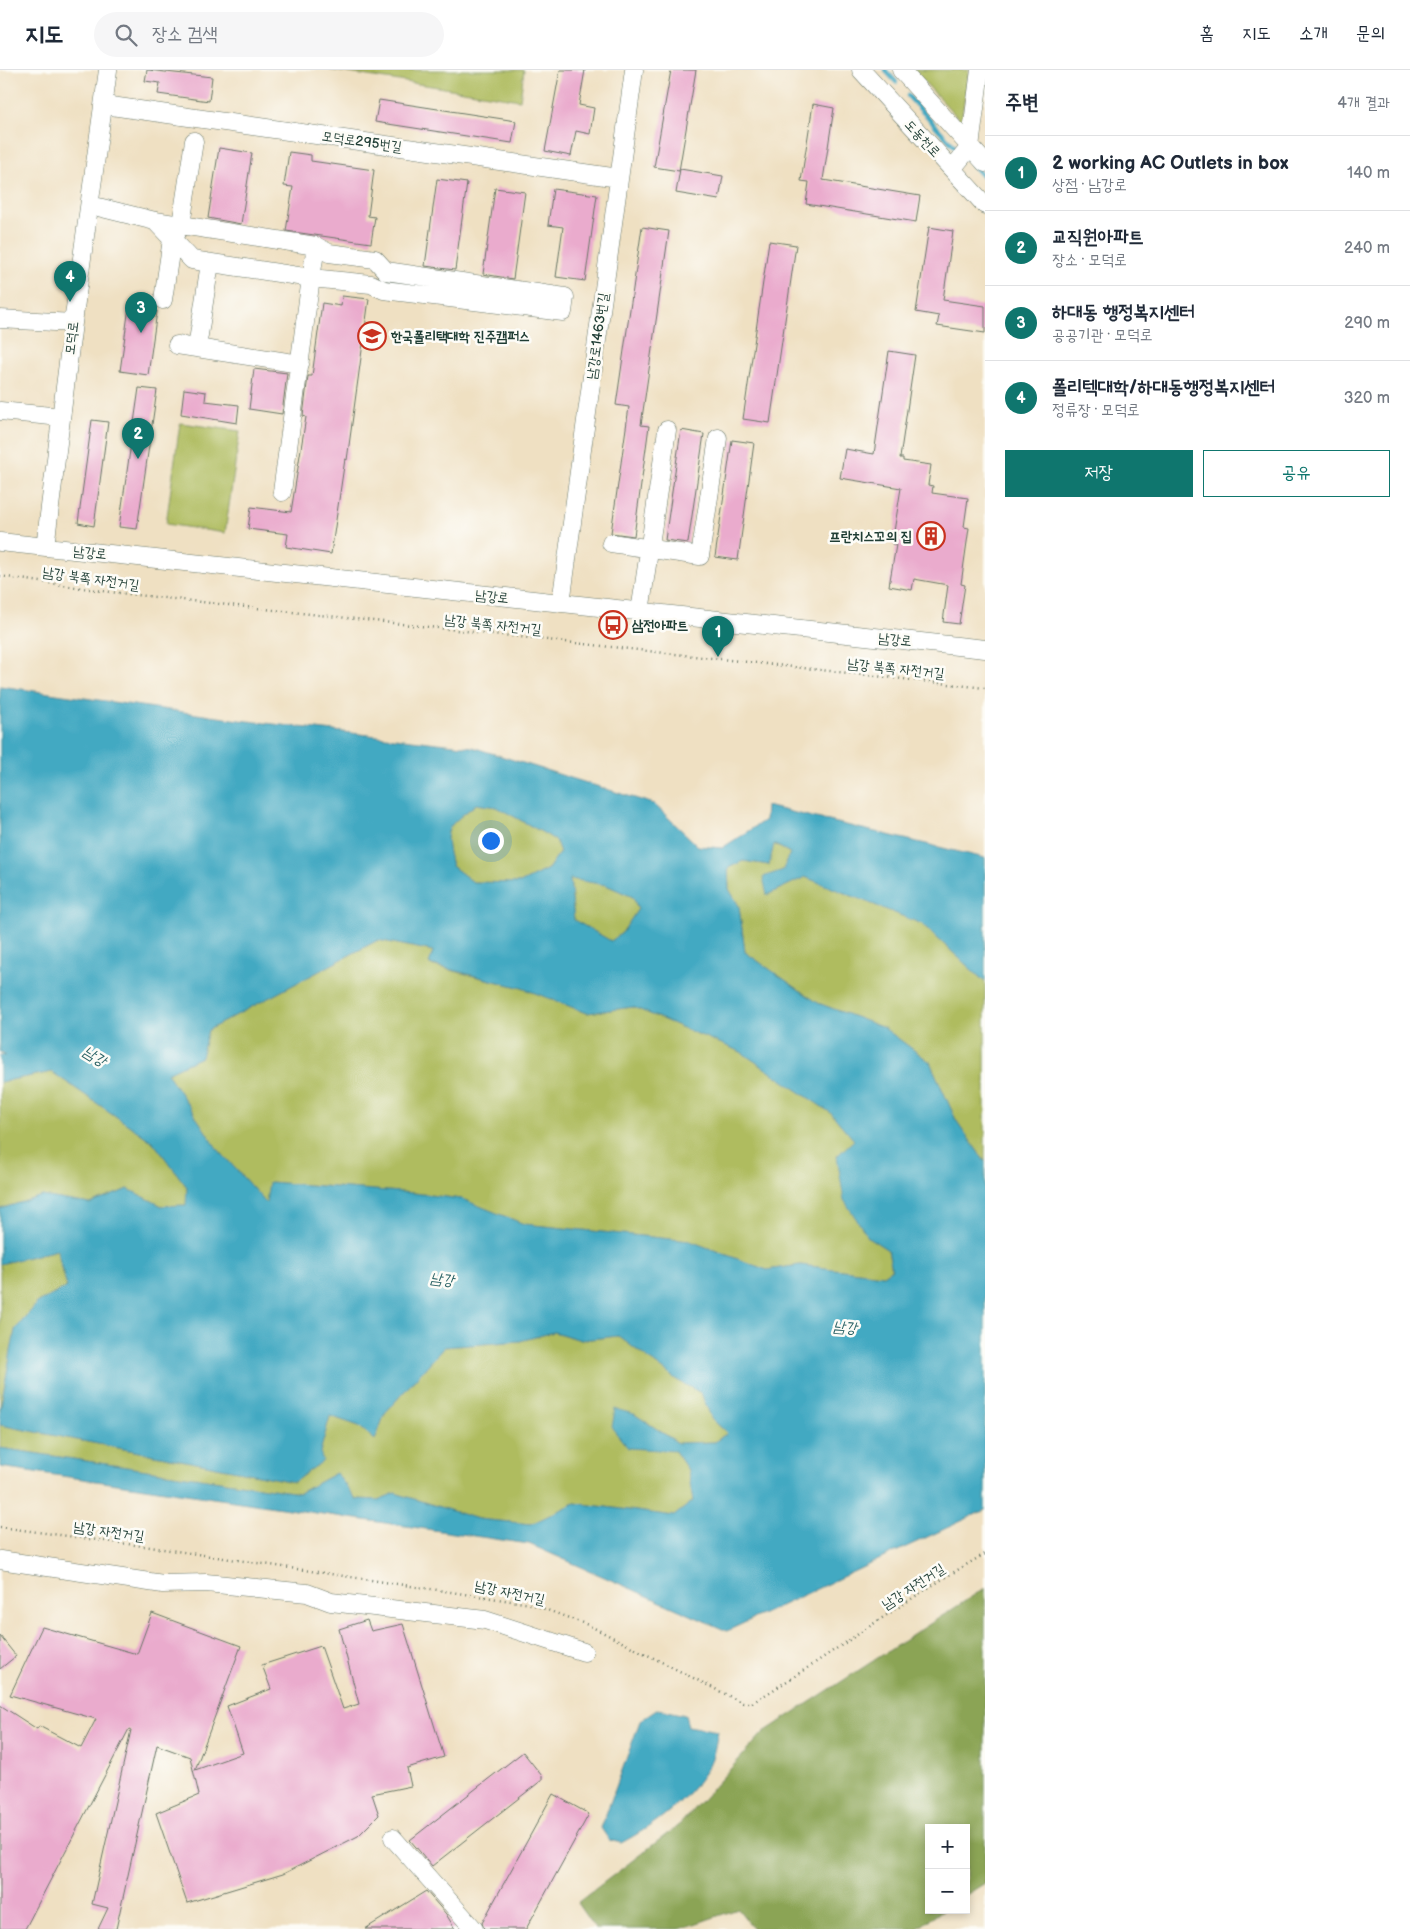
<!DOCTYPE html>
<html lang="ko">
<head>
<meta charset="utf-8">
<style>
  :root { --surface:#fff; --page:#f6f6f7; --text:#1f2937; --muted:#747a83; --line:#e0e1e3; --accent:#0f766e }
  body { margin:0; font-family:"Balsamiq Sans","Poor Story",sans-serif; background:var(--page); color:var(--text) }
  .controls { position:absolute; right:15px; bottom:15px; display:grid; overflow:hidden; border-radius:0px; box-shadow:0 2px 8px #0003 }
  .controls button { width:45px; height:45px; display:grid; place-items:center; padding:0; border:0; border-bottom:1px solid var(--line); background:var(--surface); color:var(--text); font:25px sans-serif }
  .you { position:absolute; left:490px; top:770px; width:18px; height:18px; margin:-12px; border:4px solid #fff; border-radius:50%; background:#1a73e8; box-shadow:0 0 0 8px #1a73e833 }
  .badge { display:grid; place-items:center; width:32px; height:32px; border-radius:50%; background:var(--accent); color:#fff; font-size:16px; font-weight:700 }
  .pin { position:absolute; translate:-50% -41px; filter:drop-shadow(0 1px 2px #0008) }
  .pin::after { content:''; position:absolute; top:26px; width:18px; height:15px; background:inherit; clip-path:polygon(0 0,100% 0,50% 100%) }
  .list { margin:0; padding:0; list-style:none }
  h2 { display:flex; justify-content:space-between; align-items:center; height:65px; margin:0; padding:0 20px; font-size:21px }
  h2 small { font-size:16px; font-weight:400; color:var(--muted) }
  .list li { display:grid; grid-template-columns:32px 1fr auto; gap:15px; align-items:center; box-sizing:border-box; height:75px; padding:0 20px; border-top:1px solid var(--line) }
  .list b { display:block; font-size:19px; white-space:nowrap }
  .list p { margin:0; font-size:16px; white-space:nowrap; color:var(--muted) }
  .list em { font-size:16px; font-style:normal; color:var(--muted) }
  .actions { display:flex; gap:10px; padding:15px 20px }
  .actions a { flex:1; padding:11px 0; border:1px solid var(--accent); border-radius:0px; text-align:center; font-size:18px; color:var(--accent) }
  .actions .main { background:var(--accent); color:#fff }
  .icon { flex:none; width:28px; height:28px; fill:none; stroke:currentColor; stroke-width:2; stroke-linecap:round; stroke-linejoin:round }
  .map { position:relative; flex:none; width:985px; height:1859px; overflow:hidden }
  header { display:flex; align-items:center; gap:30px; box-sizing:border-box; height:70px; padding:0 25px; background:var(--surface); border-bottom:1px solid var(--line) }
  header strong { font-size:24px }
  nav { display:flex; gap:28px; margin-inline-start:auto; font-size:18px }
  .search { width:350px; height:45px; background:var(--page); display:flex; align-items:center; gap:12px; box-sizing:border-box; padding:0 18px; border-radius:28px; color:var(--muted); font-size:19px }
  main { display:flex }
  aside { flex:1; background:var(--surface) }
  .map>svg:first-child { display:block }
</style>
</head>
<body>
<header>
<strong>지도</strong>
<div class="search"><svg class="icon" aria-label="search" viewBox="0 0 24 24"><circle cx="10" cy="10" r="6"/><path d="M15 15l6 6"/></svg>장소 검색</div>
<nav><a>홈</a><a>지도</a><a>소개</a><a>문의</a></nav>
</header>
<main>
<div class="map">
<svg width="985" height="1859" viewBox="0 0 985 1859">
  <rect width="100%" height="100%" fill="#fdfcf7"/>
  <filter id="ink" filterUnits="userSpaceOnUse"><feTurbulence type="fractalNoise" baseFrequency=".02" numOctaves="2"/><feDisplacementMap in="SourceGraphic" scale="10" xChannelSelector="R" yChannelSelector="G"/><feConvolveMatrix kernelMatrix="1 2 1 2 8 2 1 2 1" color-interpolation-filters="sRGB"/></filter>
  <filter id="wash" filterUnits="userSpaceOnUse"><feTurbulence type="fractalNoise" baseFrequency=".0096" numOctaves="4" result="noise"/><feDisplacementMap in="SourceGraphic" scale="20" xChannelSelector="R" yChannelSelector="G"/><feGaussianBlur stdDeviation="1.12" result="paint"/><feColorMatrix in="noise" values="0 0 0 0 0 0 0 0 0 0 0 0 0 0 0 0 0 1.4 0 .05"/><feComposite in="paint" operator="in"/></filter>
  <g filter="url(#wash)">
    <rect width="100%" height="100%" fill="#efe0c2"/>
    <path fill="#afbc5e" stroke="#677c49" d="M330,0H524L520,30Z
      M913,0H969L961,51Z
      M180,353L240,361L225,463L166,454Z
      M476,734L497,737L547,765L556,771L560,782L548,799L520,813L473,812L452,796C442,754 445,760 476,734Z
      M773,774L790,783L783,800L767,825L805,807L922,854L985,912V1092L956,1050L930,992L884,958L818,933L745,882L739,836L729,819L728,798L743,791L769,795Z
      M570,808L606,815L633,827L638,839L622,863L611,871L574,850Z
      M378,870L433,881L430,895L522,918L587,943L633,937L741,982L831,1043L854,1070L868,1167L888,1180L892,1199L883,1205L800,1195L767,1200L690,1171L524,1154L462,1129L413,1123L270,1112L266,1133L216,1077L167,1003L201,987L208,960Z
      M52,1002L153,1072L187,1117V1135L162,1136L128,1119L90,1134L42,1126L0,1139V1012Z
      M57,1180L67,1217L37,1233L15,1260L0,1340V1194Z
      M554,1262L581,1270L618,1266L677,1310L701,1323L712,1349L727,1363L715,1372L678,1373L634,1344L675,1381L688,1400L693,1431L674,1446L575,1433L531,1454L478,1449L395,1423L378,1430L356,1429L336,1403L299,1423L0,1378V1355L294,1412L320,1382L330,1346L359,1356L375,1370L385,1343L444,1277L520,1271Z"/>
    <path fill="#8ba455" stroke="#557044" d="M985,1518V1813L966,1825V1758H929V1840H943L917,1859H754L738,1839L680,1859H595L577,1833L680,1754L764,1662Z"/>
    <path fill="#42a9c2" stroke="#30737b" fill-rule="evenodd" d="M0,616L239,650L472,677L654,734L698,776L722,778L765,750L766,736L985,788V912L922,854L805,807L767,825L763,807L783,800L790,783L774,774L769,795L743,791L728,798L729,819L739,836L745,882L818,933L884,958L930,992L956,1050L985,1092V1440L727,1561L529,1474L0,1397V1378L299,1423L336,1403L356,1429L378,1430L395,1423L478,1449L531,1454L575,1433L674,1446L693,1431L688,1400L675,1381L628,1378L612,1358L615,1339L634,1344L678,1373L715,1372L727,1363L712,1349L701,1323L677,1310L618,1266L581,1270L554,1262L520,1271L444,1277L385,1343L375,1370L359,1356L330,1346L320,1382L323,1391L294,1412L0,1355V1340L15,1260L37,1233L67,1217L57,1180L0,1194V1139L42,1126L90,1134L128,1119L162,1136L186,1135L187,1117L153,1072L52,1002L0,1012V985L6,986L0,982ZM476,734L497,737L547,765L556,771L560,782L548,799L520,813L473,812L452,796C442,756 446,759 476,734ZM570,809L606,815L633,827L638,839L622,863L611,871L574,850ZM378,870L433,881L429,894L522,918L587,943L633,937L741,982L831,1043L854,1070L837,1086L844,1130L868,1167L888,1180L892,1199L883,1205L800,1195L767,1200L690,1171L524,1154L462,1129L413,1123L269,1112L266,1133L216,1077L167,1003L201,987L208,960Z
      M658,1639L685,1645L688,1656L718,1661C716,1672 714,1686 709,1695C690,1729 654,1756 621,1773L609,1770L601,1758L640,1651Z"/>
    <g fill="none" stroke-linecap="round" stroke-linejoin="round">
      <path stroke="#42a9c2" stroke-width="4.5" d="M885,0L896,12
        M908,26L955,77
        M971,94L985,109"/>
    </g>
    <g id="blocks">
      <path fill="#eaabcd" d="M147,0L212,7L209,31L158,24L160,13L145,11Z
        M560,0H585L579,35L594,38L590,64L576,61L571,86L545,81Z
        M671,0H696L679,101L654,97Z
        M379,30L516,51L512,73L375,52Z
        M813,34L834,38L823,110L920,126L916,152L806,134L809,112L801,111Z
        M219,78L252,83L241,154L208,148Z
        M289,82L311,85V91L374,100L368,146L375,147L371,173L286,161L293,117L284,116Z
        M680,99L723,106L719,130L676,123Z
        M437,109L467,113L455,200L425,196Z
        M495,118L525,122L513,209L483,204Z
        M553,119L597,125L585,211L556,207L563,157L548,155Z
        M642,157L669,161L641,355L649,356L634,466L611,463L629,337L616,335Z
        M929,157L953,161L943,230L985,236V263L937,256L939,246L916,242Z
        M769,171L796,175L770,353L743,349Z
        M342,226L369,229L347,390L345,389L331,484L286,477L288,464L248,459L251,437L291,442L306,347L303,346L308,306H312L322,233L341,236Z
        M129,237L157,241L148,305L120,301Z
        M889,281L915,285L900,388H903V391L931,395L928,415L933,416L932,423L968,428L964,457L969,458L961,514L965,515L959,554L943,552L948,515L914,509L912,520L889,516L896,475L892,474L901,418L840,408L845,379L874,384Z
        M254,299L287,303L282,344L249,339Z
        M139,318L157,320L137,459L119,457Z
        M184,319L206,322L205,331L239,335L237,353L181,344Z
        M92,350L108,352L94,456L78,453Z
        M681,360L704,364L688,473L665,470Z
        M732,370L754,373L738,490L715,487Z
        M152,1543L241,1576L195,1700L243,1683L227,1636L271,1619L262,1595L321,1576L343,1639L359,1634L339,1559L367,1550L371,1561L403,1554L444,1687L407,1698L411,1716L372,1724L379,1745L358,1766L283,1804L187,1833L156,1743L199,1725L190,1687L157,1675L116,1859H98L108,1838L92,1834L131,1660L129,1659L25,1859H0V1635L37,1659L39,1656L81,1678L96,1649L10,1625L42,1557L137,1584Z
        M0,1566L16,1586L0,1599Z
        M523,1682L542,1706V1710L432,1796L410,1770Z
        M553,1724L589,1744L526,1859H484L482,1853Z
        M426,1821L446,1844L455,1859H365Z"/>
    </g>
  </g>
  <g filter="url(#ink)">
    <use href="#blocks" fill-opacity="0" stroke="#687666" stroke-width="1"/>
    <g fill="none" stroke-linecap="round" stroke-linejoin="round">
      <defs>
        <path id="minor" d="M861,0L985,135
          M901,0L985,93
          M104,35L619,108
          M952,99L970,77L980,0
          M90,135L155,151L316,176L311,208L192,190L155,151
          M163,230L172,169L181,155L194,71
          M0,249L73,253
          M177,275L300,294
          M197,278L210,193
          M0,341L61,347
          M282,422L311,208L371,214L384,220L563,242L565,227L386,201L375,189L329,183L316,176
          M0,472L985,579
          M611,473L700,486L718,368
          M45,477L73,253L108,0
          M561,533L634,0
          M640,542L667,360
          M0,1490L163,1514L206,1513L307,1523L331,1532L485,1550L584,1582
          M393,1768L474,1859"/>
      </defs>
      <use href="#minor" stroke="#687666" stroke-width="19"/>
      <path stroke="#687666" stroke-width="2.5" stroke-dasharray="1 4" stroke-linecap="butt" d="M0,506L110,522L985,618
        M0,1457L150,1477L531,1534L588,1555L743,1633H752C831,1585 905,1529 985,1484"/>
      <use href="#minor" stroke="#fff" stroke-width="18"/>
    </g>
  </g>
  <defs>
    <symbol id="university-ring" viewBox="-11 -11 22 22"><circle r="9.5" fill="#fdfcf7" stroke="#c8321e" stroke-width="1.5"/><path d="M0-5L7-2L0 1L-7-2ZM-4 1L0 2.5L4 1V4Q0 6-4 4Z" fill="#c8321e"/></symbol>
    <symbol id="building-ring" viewBox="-11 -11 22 22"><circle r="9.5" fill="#fdfcf7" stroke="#c8321e" stroke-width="1.5"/><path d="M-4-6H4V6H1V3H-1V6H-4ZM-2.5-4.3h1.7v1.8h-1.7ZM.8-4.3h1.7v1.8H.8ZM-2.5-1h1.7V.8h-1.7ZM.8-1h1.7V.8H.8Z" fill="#c8321e"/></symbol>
    <symbol id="bus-ring" viewBox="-11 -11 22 22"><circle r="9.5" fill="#fdfcf7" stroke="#c8321e" stroke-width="1.5"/><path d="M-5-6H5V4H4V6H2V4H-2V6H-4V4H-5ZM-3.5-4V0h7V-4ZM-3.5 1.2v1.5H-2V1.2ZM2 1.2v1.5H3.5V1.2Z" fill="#c8321e"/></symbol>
  </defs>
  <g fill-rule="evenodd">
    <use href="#university-ring" x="356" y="250" width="32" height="32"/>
    <use href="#building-ring" x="915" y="450" width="32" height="32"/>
    <use href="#bus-ring" x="597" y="539" width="32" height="32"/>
  </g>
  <g text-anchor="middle" stroke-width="5" stroke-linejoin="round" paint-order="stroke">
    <g font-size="14" fill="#1f3d34" stroke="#fdfcf7">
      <text transform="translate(923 68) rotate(47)" y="5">도동천로</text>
      <text transform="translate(362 71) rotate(8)" y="5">모덕로295번길</text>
      <text transform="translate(597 266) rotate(-82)" y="5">남강로1463번길</text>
      <text transform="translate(71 268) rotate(-83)" y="5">모덕로</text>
      <text transform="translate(90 482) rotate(6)" y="5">남강로</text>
      <text transform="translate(91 508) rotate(8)" y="5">남강 북쪽 자전거길</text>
      <text transform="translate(492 526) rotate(6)" y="5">남강로</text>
      <text transform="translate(493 554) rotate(6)" y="5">남강 북쪽 자전거길</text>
      <text transform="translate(895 569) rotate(6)" y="5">남강로</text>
      <text transform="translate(896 598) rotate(6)" y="5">남강 북쪽 자전거길</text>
      <text transform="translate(109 1461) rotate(8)" y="5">남강 자전거길</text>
      <text transform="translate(913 1516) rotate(-33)" y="5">남강 자전거길</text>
      <text transform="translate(510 1522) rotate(12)" y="5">남강 자전거길</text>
    </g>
    <g font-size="14" font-weight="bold" fill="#1f3d34" stroke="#fdfcf7" text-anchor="start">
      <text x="391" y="271">한국폴리택대학 진주캠퍼스</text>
      <text x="912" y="471" text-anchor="end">프란치스꼬의 집</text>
      <text x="632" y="560">삼전아파트</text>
    </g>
    <g font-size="15" font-style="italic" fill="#2b6366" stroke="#fdfcf7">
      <text transform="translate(95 986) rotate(32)" y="5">남강</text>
      <text transform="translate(442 1209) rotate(7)" y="5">남강</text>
      <text transform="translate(845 1257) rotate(5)" y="5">남강</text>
    </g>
  </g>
</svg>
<div class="controls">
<button>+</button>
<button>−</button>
</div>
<div class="you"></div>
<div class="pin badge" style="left:718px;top:587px">1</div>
<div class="pin badge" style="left:138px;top:389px">2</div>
<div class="pin badge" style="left:141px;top:263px">3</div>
<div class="pin badge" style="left:70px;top:232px">4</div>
</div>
<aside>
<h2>주변<small>4개 결과</small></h2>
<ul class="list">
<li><span class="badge">1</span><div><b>2 working AC Outlets in box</b><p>상점 · 남강로</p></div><em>140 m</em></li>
<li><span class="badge">2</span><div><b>교직원아파트</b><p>장소 · 모덕로</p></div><em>240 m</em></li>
<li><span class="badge">3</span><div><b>하대동 행정복지센터</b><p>공공기관 · 모덕로</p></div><em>290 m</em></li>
<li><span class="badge">4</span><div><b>폴리텍대학/하대동행정복지센터</b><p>정류장 · 모덕로</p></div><em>320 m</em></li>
</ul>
<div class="actions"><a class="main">저장</a><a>공유</a></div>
</aside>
</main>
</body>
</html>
